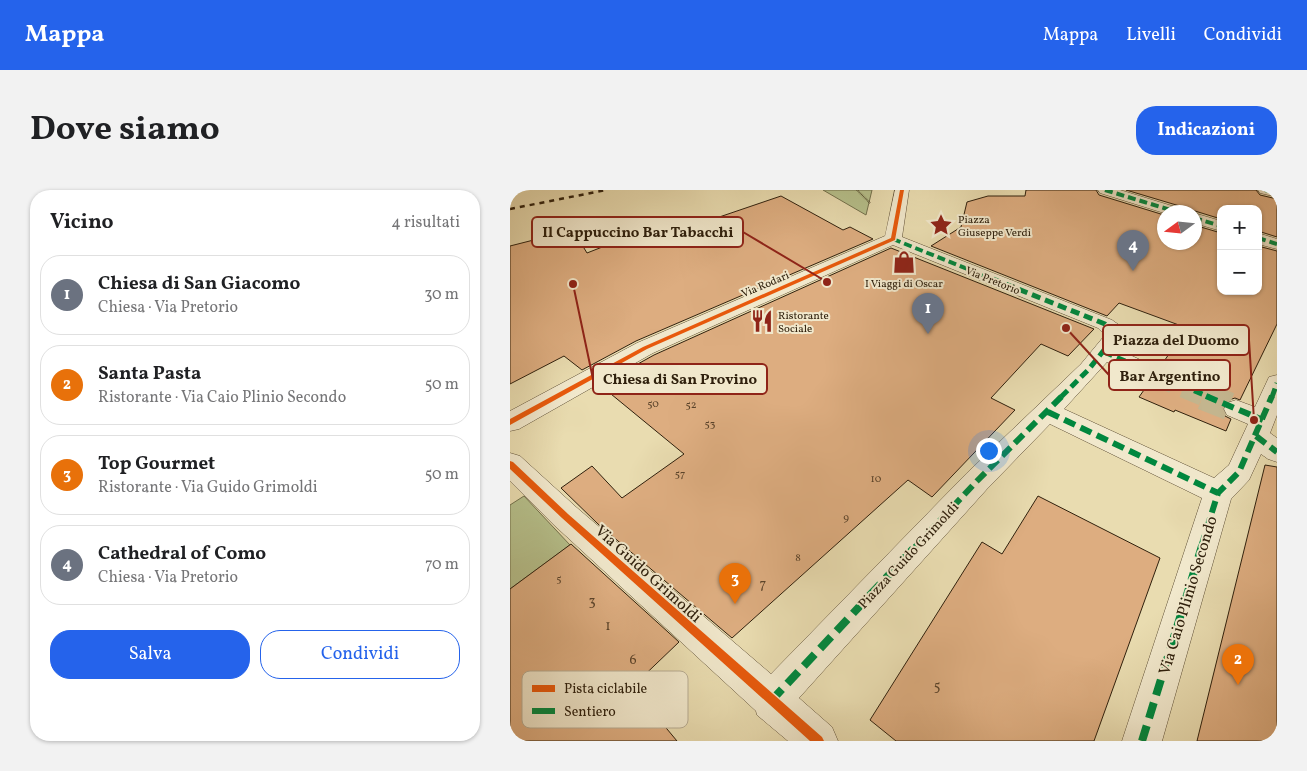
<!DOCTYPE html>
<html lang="it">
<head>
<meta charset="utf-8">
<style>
  :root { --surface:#fff; --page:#f2f2f2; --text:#202124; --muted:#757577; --line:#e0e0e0; --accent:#2563eb }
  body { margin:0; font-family:Vollkorn,serif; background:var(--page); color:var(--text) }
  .controls { position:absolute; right:15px; top:15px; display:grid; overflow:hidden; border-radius:10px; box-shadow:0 1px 4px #0004 }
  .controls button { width:45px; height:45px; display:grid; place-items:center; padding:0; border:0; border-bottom:1px solid var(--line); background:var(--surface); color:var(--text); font:25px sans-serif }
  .compass { position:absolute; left:647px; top:15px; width:45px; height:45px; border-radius:50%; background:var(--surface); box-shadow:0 1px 4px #0004; rotate:255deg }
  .you { position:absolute; left:478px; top:260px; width:18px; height:18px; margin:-12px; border:4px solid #fff; border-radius:50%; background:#1a73e8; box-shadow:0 0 0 8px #1a73e833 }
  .badge { display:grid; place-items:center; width:32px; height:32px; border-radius:50%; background:var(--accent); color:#fff; font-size:16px; font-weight:700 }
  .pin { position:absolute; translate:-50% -41px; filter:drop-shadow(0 1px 2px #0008) }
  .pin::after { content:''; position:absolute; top:26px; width:18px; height:15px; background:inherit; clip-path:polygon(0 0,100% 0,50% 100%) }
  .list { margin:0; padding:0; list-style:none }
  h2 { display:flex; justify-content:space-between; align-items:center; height:65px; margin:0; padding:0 20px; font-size:21px }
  h2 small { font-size:16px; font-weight:400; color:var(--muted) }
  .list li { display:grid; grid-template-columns:32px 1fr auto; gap:15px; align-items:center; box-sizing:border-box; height:80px; margin:0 10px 10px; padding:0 10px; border:1px solid var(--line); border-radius:20px }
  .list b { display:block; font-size:19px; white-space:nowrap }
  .list p { margin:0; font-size:16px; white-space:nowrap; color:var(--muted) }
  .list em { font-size:16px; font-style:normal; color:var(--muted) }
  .actions { display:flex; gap:10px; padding:15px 20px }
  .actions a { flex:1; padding:11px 0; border:1px solid var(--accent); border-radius:20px; text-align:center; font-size:18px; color:var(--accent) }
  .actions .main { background:var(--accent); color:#fff }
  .map { position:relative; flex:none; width:767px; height:551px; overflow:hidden; border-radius:20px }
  header { display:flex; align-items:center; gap:30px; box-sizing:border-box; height:70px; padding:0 25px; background:var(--accent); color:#fff }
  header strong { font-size:24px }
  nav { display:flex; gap:28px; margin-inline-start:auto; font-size:18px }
  .intro { display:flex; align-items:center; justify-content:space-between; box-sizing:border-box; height:120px; padding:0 30px }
  h1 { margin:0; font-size:35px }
  .button { padding:12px 22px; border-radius:20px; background:var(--accent); color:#fff; font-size:18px; font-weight:700 }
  main { display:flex; gap:30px; padding:0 30px }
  aside { flex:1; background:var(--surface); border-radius:20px; box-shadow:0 1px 4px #0004 }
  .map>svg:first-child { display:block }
</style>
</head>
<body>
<header>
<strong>Mappa</strong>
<nav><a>Mappa</a><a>Livelli</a><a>Condividi</a></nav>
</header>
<div class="intro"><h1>Dove siamo</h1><a class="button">Indicazioni</a></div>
<main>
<aside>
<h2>Vicino<small>4 risultati</small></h2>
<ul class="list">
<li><span class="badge" style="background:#6b7280">1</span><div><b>Chiesa di San Giacomo</b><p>Chiesa · Via Pretorio</p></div><em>30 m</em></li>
<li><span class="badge" style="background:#e8710a">2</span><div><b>Santa Pasta</b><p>Ristorante · Via Caio Plinio Secondo</p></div><em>50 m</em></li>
<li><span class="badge" style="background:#e8710a">3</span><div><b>Top Gourmet</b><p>Ristorante · Via Guido Grimoldi</p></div><em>50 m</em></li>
<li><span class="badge" style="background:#6b7280">4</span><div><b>Cathedral of Como</b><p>Chiesa · Via Pretorio</p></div><em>70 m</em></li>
</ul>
<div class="actions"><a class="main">Salva</a><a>Condividi</a></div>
</aside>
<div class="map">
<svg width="767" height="551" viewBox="0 0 767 551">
  <rect width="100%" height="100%" fill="#e9dcb0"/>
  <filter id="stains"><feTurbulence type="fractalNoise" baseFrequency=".004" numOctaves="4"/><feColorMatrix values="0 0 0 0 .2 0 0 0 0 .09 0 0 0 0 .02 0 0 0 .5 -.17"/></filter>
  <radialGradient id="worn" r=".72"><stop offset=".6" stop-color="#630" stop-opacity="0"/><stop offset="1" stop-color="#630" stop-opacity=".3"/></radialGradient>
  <path fill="#b6c08b" stroke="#72704c" d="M313,0H362L356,25Z
    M14,306L60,355L0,399V315Z"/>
  <path fill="#ddad80" stroke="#2f200d" d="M516,0H586L589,5L654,25V52H684V35L711,43V101H748V56L767,61V134L730,210L725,208L716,211L712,218L715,226L721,229L716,241L665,220L664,222L629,207L639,193L645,195L653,192L657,186L653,179L650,177L677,138L609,113L597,126L421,56L451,37L457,12L478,6H515Z
    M616,0H746L750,5L767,9V47L748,41V19H711V29L685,21L677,22L673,17Z
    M271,6L333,40L340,37L363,49L126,151L72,180L54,166L0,194V56L63,40L77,63L110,50L116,54L173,35L177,38Z
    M381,58L584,139L558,166L531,154L481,208L505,220L422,307L398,290L222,448L88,334L51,298L82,276L112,308L174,264L90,195L144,165Z
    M755,275L767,277V551H687Z
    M528,306L650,368L584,551H386L360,530L472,352L492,364Z
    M61,354L169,452L122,497L167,551H0V399Z"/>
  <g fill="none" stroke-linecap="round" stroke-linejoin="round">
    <path stroke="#c4b68f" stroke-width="21" stroke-dasharray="21 11" stroke-linecap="butt" d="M644,185L697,207"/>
    <path stroke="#c4b68f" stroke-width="28" stroke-dasharray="28 14" stroke-linecap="butt" d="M693,206L726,219"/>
    <defs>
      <path id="street" d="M385,0H399L392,47L602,130L609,135L617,145L607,159L652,180L656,185L652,190L644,193L636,190L597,172L554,219L704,288L719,275L738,234L717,225L714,219L717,213L726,210L745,217L759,187L767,185V225L760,243L767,248V272L758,269L751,264L739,290L721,309L652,551H612L692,308L540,234L477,299L289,508L322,537L328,551H278L247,525L246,521L44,335L0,291V263L10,266L66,317L261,484L457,283L571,174L595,145L588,138L383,55L143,163L9,239L0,241V221L127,153L375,46Z
        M588,0H610L672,19L675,22L654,23L590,3Z
        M748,0H767V7L750,3Z
        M684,23L711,31V41L684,33Z
        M748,43L767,49V59L748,54Z"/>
    </defs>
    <use href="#street" stroke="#5e4f36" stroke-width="1"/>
    <path stroke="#2f200d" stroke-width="2" stroke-dasharray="0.5 1" stroke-linecap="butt" d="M347,0L360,13"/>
    <use href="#street" fill="#f1e8cc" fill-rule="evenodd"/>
    <path stroke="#2f200d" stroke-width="2.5" stroke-dasharray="5 5" stroke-linecap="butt" d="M0,19L96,0"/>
    <path stroke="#00873e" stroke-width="4" stroke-dasharray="8 4" stroke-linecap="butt" d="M595,0L667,22
      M755,0L767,3
      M684,28L711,36
      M748,48L767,54
      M383,49L487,91"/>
    <path stroke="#00873e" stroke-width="5" stroke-dasharray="9 5" stroke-linecap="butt" d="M483,89L595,134L606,145L579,179L551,207
      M594,162L699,207
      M762,207L767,193"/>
    <path stroke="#00873e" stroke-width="6" stroke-dasharray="12 6" stroke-linecap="butt" d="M696,206L753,230
      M538,222L708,303
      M746,246L767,262
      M405,357L467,291L552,206
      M691,357L708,303L729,282L762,206"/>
    <path stroke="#00873e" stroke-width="8" stroke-dasharray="16 8" stroke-linecap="butt" d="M261,511L406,356
      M632,551L692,356"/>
    <defs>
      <path id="cycleway" d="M390,0H394L385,50L137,159L0,235V229L133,157L381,48Z
        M0,271L3,272L58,324L312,547L314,551H300L52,328L0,279Z"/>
    </defs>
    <use href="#cycleway" stroke="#f1e8cc" stroke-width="3"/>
    <use href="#cycleway" fill="#e8590c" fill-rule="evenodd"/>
  </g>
  <defs>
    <symbol id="sight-bare" viewBox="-9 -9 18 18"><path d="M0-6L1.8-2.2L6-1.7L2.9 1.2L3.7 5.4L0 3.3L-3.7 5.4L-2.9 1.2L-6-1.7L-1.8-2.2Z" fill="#8f2418" stroke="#f1e8cc" stroke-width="2.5" paint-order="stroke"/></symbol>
    <symbol id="shop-bare" viewBox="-9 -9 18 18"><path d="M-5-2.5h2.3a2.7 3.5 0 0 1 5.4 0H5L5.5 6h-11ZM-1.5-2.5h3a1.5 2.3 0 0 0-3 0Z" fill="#8f2418" stroke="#f1e8cc" stroke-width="2.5" paint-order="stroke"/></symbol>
    <symbol id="restaurant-bare" viewBox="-9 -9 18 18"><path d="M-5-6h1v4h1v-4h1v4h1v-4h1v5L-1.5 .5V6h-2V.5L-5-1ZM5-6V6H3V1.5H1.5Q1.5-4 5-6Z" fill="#8f2418" stroke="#f1e8cc" stroke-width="2.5" paint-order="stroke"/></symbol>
  </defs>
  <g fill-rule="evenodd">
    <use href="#sight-bare" x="415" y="19" width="32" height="32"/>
    <use href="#shop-bare" x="378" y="56" width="32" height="32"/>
    <use href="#restaurant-bare" x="236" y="115" width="32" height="32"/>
  </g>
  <g text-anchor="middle" stroke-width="4" stroke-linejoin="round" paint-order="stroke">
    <g font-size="11" fill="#2f200d" stroke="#f1e8cc" text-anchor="start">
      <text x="448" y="33">Piazza<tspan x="448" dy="13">Giuseppe Verdi</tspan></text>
      <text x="394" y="97" text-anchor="middle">I Viaggi di Oscar</text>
      <text x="268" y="129">Ristorante<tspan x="268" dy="13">Sociale</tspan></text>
    </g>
    <g font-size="11" fill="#2f200d" stroke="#f1e8cc">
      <text transform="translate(483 90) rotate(22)" y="4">Via Pretorio</text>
      <text transform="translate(255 94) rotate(-23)" y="4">Via Rodari</text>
    </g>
    <g font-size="11" fill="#5a432a">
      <text x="143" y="217">50</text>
      <text x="181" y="218">52</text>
      <text x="200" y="237">53</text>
      <text x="170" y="287">57</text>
      <text x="366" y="292">10</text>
      <text x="336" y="331">9</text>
      <text x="288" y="371">8</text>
      <text x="49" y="392">5</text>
    </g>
    <g font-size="14" fill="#2f200d" stroke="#f1e8cc">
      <text transform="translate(398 365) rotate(-47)" y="5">Piazza Guido Grimoldi</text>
    </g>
    <g font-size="14" fill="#5a432a">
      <text x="253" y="398">7</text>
      <text x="82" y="415">3</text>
      <text x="98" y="440">1</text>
      <text x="123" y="474">6</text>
      <text x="427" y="500">5</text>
    </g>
    <g font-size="16" fill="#2f200d" stroke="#f1e8cc">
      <text transform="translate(139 383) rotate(42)" y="6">Via Guido Grimoldi</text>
      <text transform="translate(677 405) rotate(-73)" y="6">Via Caio Plinio Secondo</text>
    </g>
  </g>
  <rect x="12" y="481" width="166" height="57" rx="8" fill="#f1e8cc" stroke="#b7ac93" stroke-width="1"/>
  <rect x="22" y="495" width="23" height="7" fill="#e8590c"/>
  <rect x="22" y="518" width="23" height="6" fill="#00873e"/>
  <g font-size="14" fill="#2f200d">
    <text x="54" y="503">Pista ciclabile</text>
    <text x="54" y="526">Sentiero</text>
  </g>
  <path fill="none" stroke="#8f2418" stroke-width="2" d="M317 92L233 42M744 230L739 150M556 138L599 185M63 94L83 189"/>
  <g fill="#8f2418" stroke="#f1e8cc" stroke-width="2">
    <circle cx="317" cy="92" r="5"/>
    <circle cx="744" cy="230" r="5"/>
    <circle cx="556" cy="138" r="5"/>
    <circle cx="63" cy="94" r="5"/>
  </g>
  <g fill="#f1e8cc" stroke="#8f2418" stroke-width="2">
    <rect x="22" y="27" width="211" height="30" rx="5"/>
    <rect x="593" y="135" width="146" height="30" rx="5"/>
    <rect x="599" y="170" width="121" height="30" rx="5"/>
    <rect x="83" y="174" width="174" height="30" rx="5"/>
  </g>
  <g font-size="15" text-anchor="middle" font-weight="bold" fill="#2f200d">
    <text x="128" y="47">Il Cappuccino Bar Tabacchi</text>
    <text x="666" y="155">Piazza del Duomo</text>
    <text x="660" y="191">Bar Argentino</text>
    <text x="170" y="194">Chiesa di San Provino</text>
  </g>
  <rect width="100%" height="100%" filter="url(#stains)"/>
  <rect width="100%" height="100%" fill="url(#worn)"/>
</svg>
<div class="controls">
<button>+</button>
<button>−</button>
</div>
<svg class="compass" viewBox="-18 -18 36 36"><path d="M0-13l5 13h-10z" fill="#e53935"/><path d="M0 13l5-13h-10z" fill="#757577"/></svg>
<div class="you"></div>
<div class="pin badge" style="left:418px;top:144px;background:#6b7280">1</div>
<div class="pin badge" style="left:728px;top:495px;background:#e8710a">2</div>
<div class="pin badge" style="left:225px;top:414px;background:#e8710a">3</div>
<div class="pin badge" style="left:623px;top:81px;background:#6b7280">4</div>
</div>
</main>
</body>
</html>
